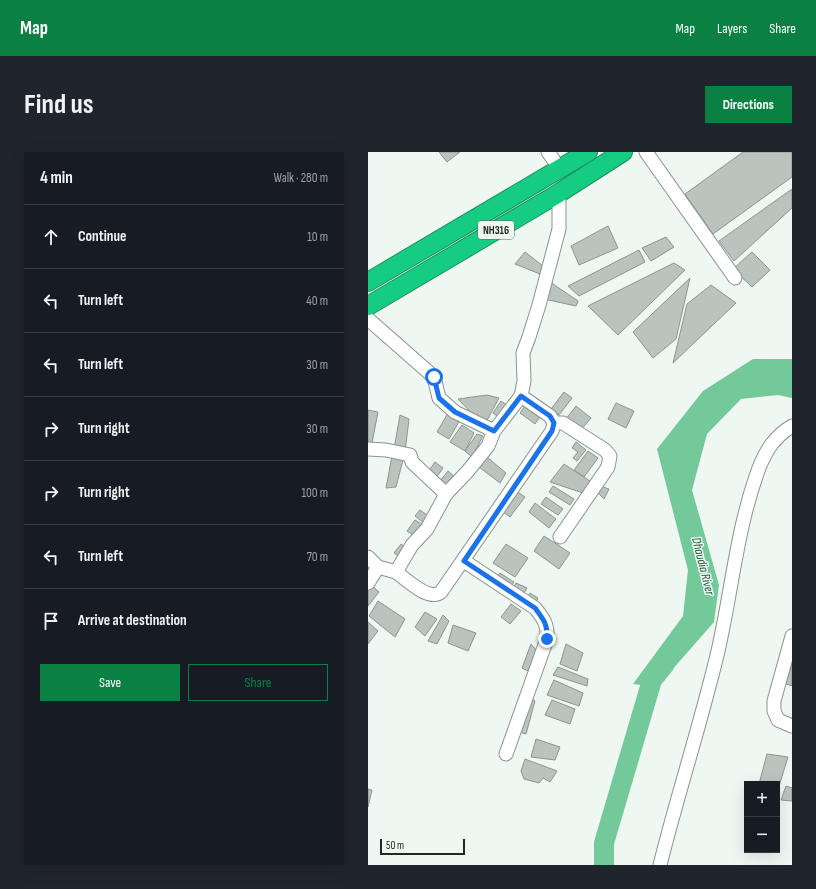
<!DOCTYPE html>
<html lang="en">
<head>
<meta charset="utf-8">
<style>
  :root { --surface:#171b24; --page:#20242c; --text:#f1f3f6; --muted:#9ea1a6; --line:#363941; --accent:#0b8043 }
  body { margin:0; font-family:"Sofia Sans Condensed",sans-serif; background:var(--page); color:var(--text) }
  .controls { position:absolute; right:12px; bottom:12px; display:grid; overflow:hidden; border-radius:0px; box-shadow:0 4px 16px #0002 }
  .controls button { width:36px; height:36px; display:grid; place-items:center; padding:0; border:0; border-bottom:1px solid var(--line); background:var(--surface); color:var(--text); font:20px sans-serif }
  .scale { position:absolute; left:12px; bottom:10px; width:85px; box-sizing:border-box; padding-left:4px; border:2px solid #232724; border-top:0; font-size:11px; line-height:14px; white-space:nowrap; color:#232724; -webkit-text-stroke:3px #eef7f1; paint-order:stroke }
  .stop { position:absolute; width:12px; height:12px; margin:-9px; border:3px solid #1a73e8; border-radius:50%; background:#fff }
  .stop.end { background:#1a73e8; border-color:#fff; box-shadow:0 1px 4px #0008 }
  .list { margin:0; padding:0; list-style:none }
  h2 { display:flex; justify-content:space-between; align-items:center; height:52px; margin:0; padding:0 16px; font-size:17px }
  h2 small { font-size:13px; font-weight:400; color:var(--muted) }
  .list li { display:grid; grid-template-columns:26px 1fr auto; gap:12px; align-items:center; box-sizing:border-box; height:64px; padding:0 16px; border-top:1px solid var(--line) }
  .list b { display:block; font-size:15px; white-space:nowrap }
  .list em { font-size:13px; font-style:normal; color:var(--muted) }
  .actions { display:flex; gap:8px; padding:12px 16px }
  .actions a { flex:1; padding:9px 0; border:1px solid var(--accent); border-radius:0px; text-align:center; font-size:14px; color:var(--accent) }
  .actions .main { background:var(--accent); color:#fff }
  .icon { flex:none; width:22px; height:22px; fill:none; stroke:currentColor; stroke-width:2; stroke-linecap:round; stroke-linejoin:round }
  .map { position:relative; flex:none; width:424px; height:713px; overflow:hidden; border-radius:0px }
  header { display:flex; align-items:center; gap:24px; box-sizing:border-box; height:56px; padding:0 20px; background:var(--accent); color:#fff }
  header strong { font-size:19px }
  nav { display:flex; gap:22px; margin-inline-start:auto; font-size:14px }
  .intro { display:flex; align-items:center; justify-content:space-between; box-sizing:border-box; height:96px; padding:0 24px }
  h1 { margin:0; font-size:28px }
  .button { padding:10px 18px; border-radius:0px; background:var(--accent); color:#fff; font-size:14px; font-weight:700 }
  main { display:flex; gap:24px; padding:0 24px }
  aside { flex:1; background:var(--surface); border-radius:0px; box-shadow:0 4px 16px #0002 }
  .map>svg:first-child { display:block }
</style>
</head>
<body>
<header>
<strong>Map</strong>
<nav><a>Map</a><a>Layers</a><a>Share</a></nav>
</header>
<div class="intro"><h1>Find us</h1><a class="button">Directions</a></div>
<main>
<aside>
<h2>4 min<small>Walk · 280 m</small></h2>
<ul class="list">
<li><svg class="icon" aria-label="ahead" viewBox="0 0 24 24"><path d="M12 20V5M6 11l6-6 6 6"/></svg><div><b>Continue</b></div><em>10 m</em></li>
<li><svg class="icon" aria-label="left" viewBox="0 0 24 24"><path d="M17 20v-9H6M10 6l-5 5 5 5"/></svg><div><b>Turn left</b></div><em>40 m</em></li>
<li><svg class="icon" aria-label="left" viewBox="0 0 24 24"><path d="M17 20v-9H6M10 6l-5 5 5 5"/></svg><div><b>Turn left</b></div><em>30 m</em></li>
<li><svg class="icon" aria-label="right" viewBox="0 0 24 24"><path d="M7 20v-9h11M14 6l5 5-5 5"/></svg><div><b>Turn right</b></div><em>30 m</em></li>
<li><svg class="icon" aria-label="right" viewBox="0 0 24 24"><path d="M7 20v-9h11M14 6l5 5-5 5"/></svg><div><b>Turn right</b></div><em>100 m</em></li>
<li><svg class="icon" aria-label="left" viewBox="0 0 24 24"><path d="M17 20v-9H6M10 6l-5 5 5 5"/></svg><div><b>Turn left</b></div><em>70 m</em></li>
<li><svg class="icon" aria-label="arrive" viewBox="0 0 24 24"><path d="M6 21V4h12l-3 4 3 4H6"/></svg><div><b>Arrive at destination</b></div></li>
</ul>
<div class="actions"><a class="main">Save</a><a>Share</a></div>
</aside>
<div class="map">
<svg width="424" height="713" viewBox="0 0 424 713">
  <rect width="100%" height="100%" fill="#eef7f1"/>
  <path fill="#73c999" d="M385,207H424V246L410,243L373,247L339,282L324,338L351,433L346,470L289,535L265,532L315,464L320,418L289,297L335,239Z"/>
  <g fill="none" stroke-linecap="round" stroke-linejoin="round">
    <path stroke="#73c999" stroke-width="20" d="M236,713V691L284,528L297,512"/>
  </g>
  <path fill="#bac3be" stroke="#8c958f" d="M71,0H92L79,10Z
    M375,0H424V25L345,82L317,42Z
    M424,37V56L366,109L351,89Z
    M240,74L250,96L211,113L203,94Z
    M298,85L306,95L283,109L274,96Z
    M271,98L277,110L211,144L200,134Z
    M157,100L175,114L172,122L147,112Z
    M384,100L402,118L384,135L365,117Z
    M306,111L317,118L250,183L220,154Z
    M322,126L308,187L285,206L265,180Z
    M182,130L210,149L208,154L176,147Z
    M343,133L368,151L305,211L319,152Z
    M196,240L204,246L191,263L183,257Z
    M119,243L131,246L116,274L90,247Z
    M133,249L140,254L132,266L125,261Z
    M159,251L174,262L167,272L152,261Z
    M248,251L266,259L258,276L240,267Z
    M208,254L223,266L212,279L198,267Z
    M0,258L10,260L3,296H0Z
    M80,261L92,268L81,287L69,280Z
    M32,263L41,267L37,300L26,297Z
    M94,273L106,281L97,299L82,290Z
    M109,282L115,284L104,305L97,299Z
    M208,290L218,298L209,309L205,306L210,300L204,296Z
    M220,299L230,306L216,325L206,318Z
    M24,304H36L28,335L18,336Z
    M119,305L138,321L132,331L111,315Z
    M67,310L75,316L68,326L60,320Z
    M196,312L225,331L215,341L182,330Z
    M80,319L88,326L80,337L71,330Z
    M185,334L206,347L202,353L181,340Z
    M232,334L241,337L236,347L229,340Z
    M148,339L157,345L142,365L134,359Z
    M178,345L195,357L190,363L173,352Z
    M167,351L188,367L181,376L161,360Z
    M52,358L62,365L57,372L47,364Z
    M47,368L57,374L49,386L39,379Z
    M176,384L202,401L191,417L166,399Z
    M33,392L40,398L33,406L26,401Z
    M138,392L160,406L147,425L125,411Z
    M132,421L146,430L140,439L126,429Z
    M0,430L11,440L0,454Z
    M148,431L159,436L155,443L144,438Z
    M162,441L170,446L165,455L157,450Z
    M10,449L37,467L27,485L1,464Z
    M143,452L153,459L142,472L133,465Z
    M57,460L69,467L57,484L47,475Z
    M75,463L81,469L69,492L60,489Z
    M0,470L10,479L0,492Z
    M85,473L108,481L100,499L80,491Z
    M163,492L170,500L162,520L154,516Z
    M198,492L215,501L209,519L192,512Z
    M424,511V534L418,532Z
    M190,515L220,527L219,534L185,523Z
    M186,528L215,541L211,554L179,543Z
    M162,546L167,549L158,582L151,580Z
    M184,548L207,557L202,572L177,563Z
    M168,587L192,595L187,608L163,605Z
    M399,602L420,605L409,641V632H391Z
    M157,607L189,619L182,630L175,626L171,631L156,627L153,619Z
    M418,634L424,636V649L413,648Z
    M0,637L4,638L0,655Z"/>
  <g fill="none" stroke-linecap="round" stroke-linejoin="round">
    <defs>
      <path id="minor" d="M180,0L192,17
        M278,0L367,126
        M0,167L66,225L71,246L87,260L126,279
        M186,271H195L237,298L242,304L240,315L192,385
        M0,297L18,298L42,303L44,310L78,342
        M0,405L10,415
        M96,409L167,456C176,467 180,473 179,487L138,602
        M28,420C39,428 61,450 73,440L184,279L186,271L182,264L153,244
        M0,431L10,415L28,420L44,393L59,377L78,342L99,320L120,294L126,279L153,244L156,229L155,201L161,185L171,153L191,77V41
        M424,484L406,549V559L410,568L424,574
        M292,713C310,641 333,571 350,499C364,438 369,375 391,316C398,298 407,284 424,274"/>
      <path id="highway" d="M0,130L220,0
        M0,154L191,41L255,0"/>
    </defs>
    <use href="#minor" stroke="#8a938d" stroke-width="15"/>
    <use href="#highway" stroke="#1b9261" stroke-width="20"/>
    <use href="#minor" stroke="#fff" stroke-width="13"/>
    <use href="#highway" stroke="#16cc82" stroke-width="18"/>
  </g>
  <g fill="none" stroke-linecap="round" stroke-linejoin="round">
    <path stroke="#1a73e8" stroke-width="5" d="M66,225L71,246L87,260L126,279L153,244L182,264L186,271L184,279L96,409L167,456C176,468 180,473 179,487"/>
  </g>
  <g text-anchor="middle" stroke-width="3" stroke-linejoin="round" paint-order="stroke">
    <rect fill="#eef7f1" stroke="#606562" stroke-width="1" x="110" y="69" width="36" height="18" rx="3"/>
    <g font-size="11" font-weight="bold" fill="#232724">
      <text x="128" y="82">NH316</text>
    </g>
    <g font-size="13" font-style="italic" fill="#1e5e3e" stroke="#eef7f1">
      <text transform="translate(336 414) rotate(76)" y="5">Dhaudia River</text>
    </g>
  </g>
</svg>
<div class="controls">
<button>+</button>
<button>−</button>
</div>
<div class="scale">50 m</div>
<div class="stop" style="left:66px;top:225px"></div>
<div class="stop end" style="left:179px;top:487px"></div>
</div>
</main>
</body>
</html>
